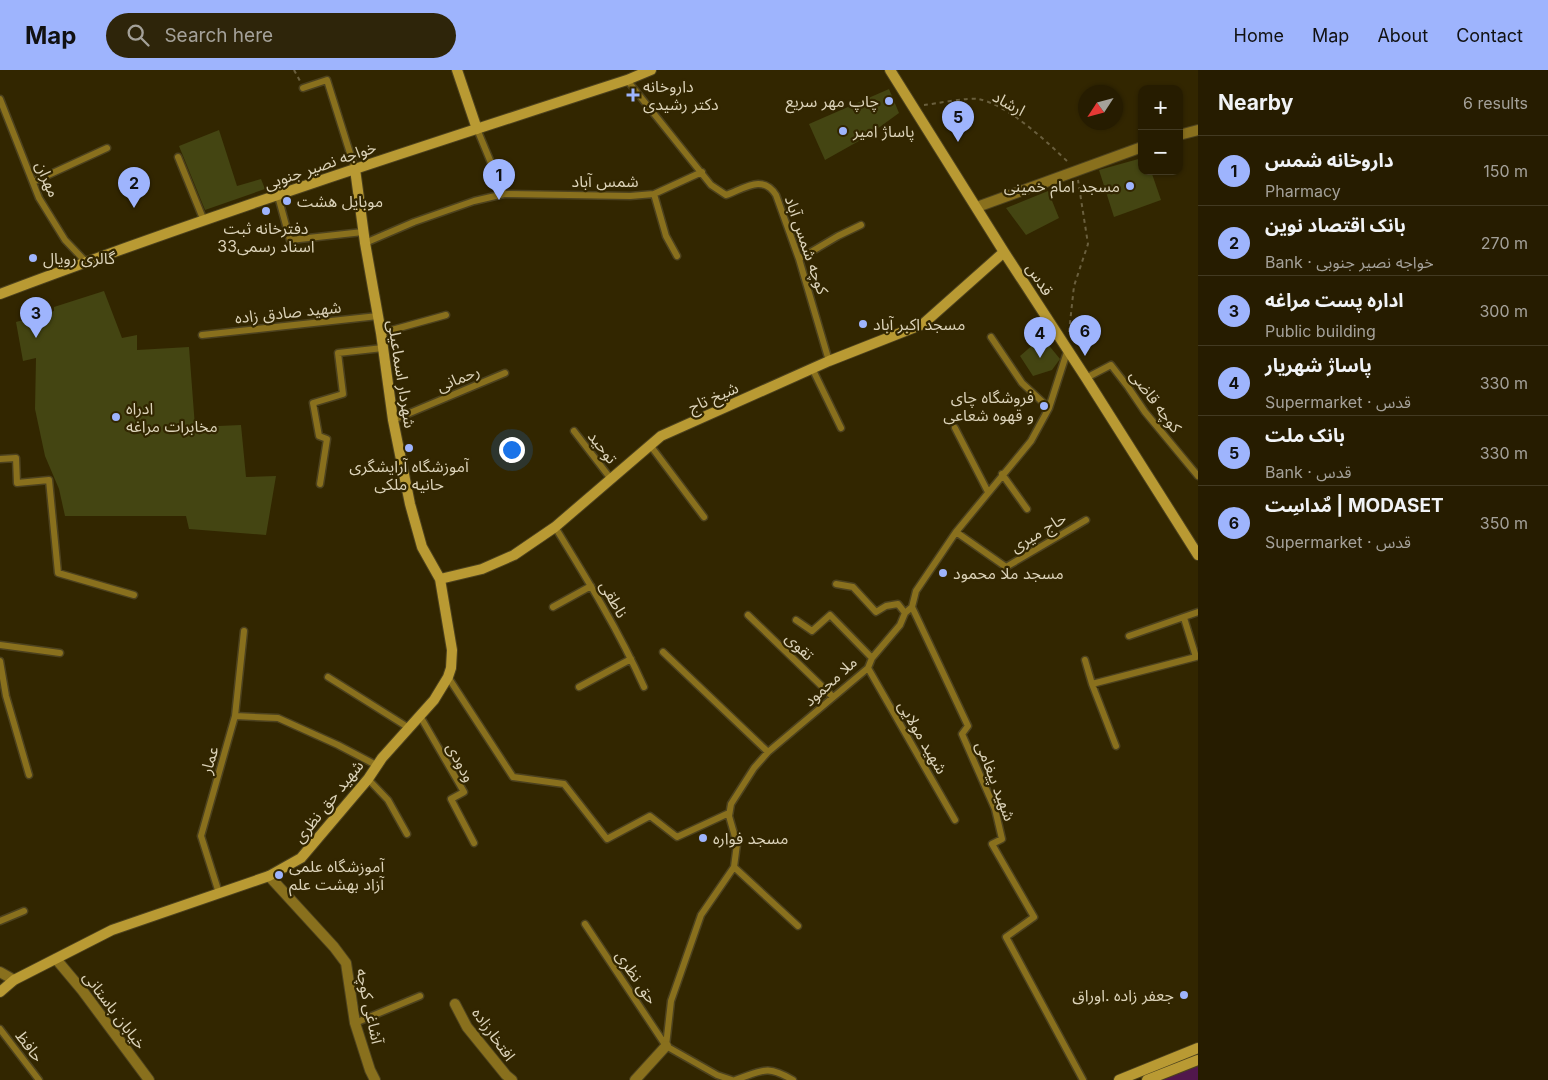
<!DOCTYPE html>
<html lang="en">
<head>
<meta charset="utf-8">
<style>
  :root { --surface:#261c00; --page:#2e250a; --text:#f1f3f6; --muted:#a4a199; --line:#423a22; --accent:#9eb4fd }
  body { margin:0; font-family:Inter,"Noto Sans Arabic",sans-serif; background:var(--page); color:var(--text) }
  .controls { position:absolute; right:15px; top:15px; display:grid; overflow:hidden; border-radius:10px; box-shadow:0 1px 4px #0004 }
  .controls button { width:45px; height:45px; display:grid; place-items:center; padding:0; border:0; border-bottom:1px solid var(--line); background:var(--surface); color:var(--text); font:25px sans-serif }
  .compass { position:absolute; left:1078px; top:15px; width:45px; height:45px; border-radius:50%; background:var(--surface); box-shadow:0 1px 4px #0004; rotate:234deg }
  .you { position:absolute; left:511px; top:379px; width:18px; height:18px; margin:-12px; border:4px solid #fff; border-radius:50%; background:#1a73e8; box-shadow:0 0 0 8px #1a73e833 }
  .badge { display:grid; place-items:center; width:32px; height:32px; border-radius:50%; background:var(--accent); color:#111; font-size:16px; font-weight:700 }
  .pin { position:absolute; translate:-50% -41px; filter:drop-shadow(0 1px 2px #0008) }
  .pin::after { content:''; position:absolute; top:26px; width:18px; height:15px; background:inherit; clip-path:polygon(0 0,100% 0,50% 100%) }
  .list { margin:0; padding:0; list-style:none }
  h2 { display:flex; justify-content:space-between; align-items:center; height:65px; margin:0; padding:0 20px; font-size:21px }
  h2 small { font-size:16px; font-weight:400; color:var(--muted) }
  .list li { display:grid; grid-template-columns:32px 1fr auto; gap:15px; align-items:center; box-sizing:border-box; height:70px; padding:0 20px; border-top:1px solid var(--line) }
  .list b { display:block; font-size:19px; white-space:nowrap }
  .list p { margin:0; font-size:16px; white-space:nowrap; color:var(--muted) }
  .list em { font-size:16px; font-style:normal; color:var(--muted) }
  .icon { flex:none; width:28px; height:28px; fill:none; stroke:currentColor; stroke-width:2; stroke-linecap:round; stroke-linejoin:round }
  .map { position:relative; flex:none; width:1198px; height:1010px; overflow:hidden }
  header { display:flex; align-items:center; gap:30px; box-sizing:border-box; height:70px; padding:0 25px; background:var(--accent); color:#111 }
  header strong { font-size:24px }
  nav { display:flex; gap:28px; margin-inline-start:auto; font-size:18px }
  .search { width:350px; height:45px; background:var(--page); display:flex; align-items:center; gap:12px; box-sizing:border-box; padding:0 18px; border-radius:28px; color:var(--muted); font-size:19px }
  main { display:flex }
  aside { flex:1; background:var(--surface) }
  .map>svg:first-child { display:block }
</style>
</head>
<body>
<header>
<strong>Map</strong>
<div class="search"><svg class="icon" aria-label="search" viewBox="0 0 24 24"><circle cx="10" cy="10" r="6"/><path d="M15 15l6 6"/></svg>Search here</div>
<nav><a>Home</a><a>Map</a><a>About</a><a>Contact</a></nav>
</header>
<main>
<div class="map">
<svg width="1198" height="1010" viewBox="0 0 1198 1010">
  <rect width="100%" height="100%" fill="#322600"/>
  <path fill="#51174c" d="M1198,991V1010H1149Z"/>
  <path fill="#444512" d="M889,19L899,43L866,67L825,90L809,54Z
    M219,60L237,116L261,109L265,119L205,140L179,76Z
    M1142,88V101H1151L1161,130L1114,147L1099,100Z
    M1048,121L1059,148L1026,165L1006,138Z
    M104,221L122,268L137,265V280L189,277L195,357L241,355L246,407L276,406L266,465L189,459L186,446H65L59,419L45,386L35,339L36,288L23,291L16,252L54,241V237Z
    M1042,267L1060,289L1052,300L1033,306L1020,286Z"/>
  <g fill="none" stroke-linecap="round" stroke-linejoin="round">
    <defs>
      <path id="lane" d="M627,10L711,115L726,125C745,118 763,104 776,125L799,189L829,291
        M303,18L327,10L355,99
        M0,29L39,128L65,170L86,192
        M477,59L504,124
        M178,87L204,151
        M33,112L107,78
        M654,124L666,166L677,186
        M278,126L290,170L363,162
        M365,173L414,152L474,131L504,124L630,126L654,124L702,102
        M799,189L838,166L861,155
        M381,263L446,245
        M202,265L378,246
        M991,267L1022,313L1049,338
        M812,298L841,358
        M1086,308L1111,295L1128,317L1145,342L1198,406
        M393,350L505,303
        M955,358L988,422
        M574,361L611,409
        M650,375L704,447
        M0,389L16,388L17,413L49,410L58,503L134,525
        M1002,404L1027,439
        M320,414L327,369L319,366L313,333L343,324L338,283L383,278
        M555,457C587,509 619,561 644,617
        M956,462L1006,497L1086,450
        M836,514L853,517L876,542L886,536L898,534L905,543
        M553,537L591,516
        M912,537L968,656L962,664L995,739L1002,769L992,774L1034,847L1006,867L1083,1010
        M748,545L833,627
        M796,550L812,561L830,545L872,588
        M1129,566L1198,542
        M0,575L60,583
        M663,582L768,682
        M1085,590L1092,614L1116,676
        M0,591L6,626L29,705
        M868,598L955,750
        M328,607L409,658
        M448,607L513,707L564,714L607,769L650,746L677,767L729,743
        M1092,614L1196,587L1184,548
        M579,617L631,589
        M235,646L278,648L338,675L376,695
        M420,646L464,722L451,729L474,773
        M368,709L388,730L407,764
        M734,797L798,856
        M219,823L201,766L235,646L244,561
        M0,851L24,841
        M585,854L666,976L717,1005L732,1010
        M355,953L420,926
        M0,959L39,1010
        M666,976L671,931L701,845L734,797L737,774L729,746L731,734L754,698L768,682L868,598L872,588L900,555L905,543L912,537L916,521L956,462L1031,371L1049,338L1068,279
        M735,1010C762,1001 766,994 793,1010"/>
      <path id="street" d="M1179,65L1198,60
        M977,137L1142,77
        M269,806L334,877L346,893L355,953L370,1000L375,1010
        M56,889L82,920L149,1010
        M0,902L14,910
        M455,934L467,957L506,1005L512,1010
        M635,1010L666,976"/>
      <path id="secondary" d="M457,0L477,59
        M890,0L1004,182L1086,308L1198,485
        M0,224C207,146 417,78 627,10L651,0
        M440,509L482,499L514,485L555,457L661,366L829,291L923,254L1004,182
        M0,922L14,910L112,860L269,806L301,788L368,709L382,688L434,630L448,607L451,598L452,580L440,509L422,477L410,434L393,350L381,263L365,173L355,99
        M1119,1010L1198,978
        M1147,1010L1198,990"/>
    </defs>
    <use href="#lane" stroke="#4d421e" stroke-width="9"/>
    <use href="#street" stroke="#4d421e" stroke-width="12"/>
    <use href="#secondary" stroke="#4d421e" stroke-width="12"/>
    <path stroke="#6a5f3d" stroke-width="2" stroke-dasharray="4 4" stroke-linecap="butt" d="M294,0L300,11
      M924,35C935,34 968,27 978,29C1009,35 1047,72 1069,93
      M1069,262L1074,216L1088,174L1078,110"/>
    <use href="#lane" stroke="#89701d" stroke-width="6"/>
    <use href="#street" stroke="#89701d" stroke-width="10"/>
    <use href="#secondary" stroke="#b99a33" stroke-width="10"/>
  </g>
  <g fill="#9eb4fd" stroke="#322600" stroke-width="2">
    <path d="M630.5 17.5h5v5h5v5h-5v5h-5v-5h-5v-5h5z"/>
    <circle cx="889" cy="31" r="5"/>
    <circle cx="843" cy="61" r="5"/>
    <circle cx="1130" cy="116" r="5"/>
    <circle cx="287" cy="131" r="5"/>
    <circle cx="266" cy="141" r="5"/>
    <circle cx="33" cy="188" r="5"/>
    <circle cx="863" cy="254" r="5"/>
    <circle cx="1044" cy="336" r="5"/>
    <circle cx="116" cy="347" r="5"/>
    <circle cx="409" cy="378" r="5"/>
    <circle cx="943" cy="503" r="5"/>
    <circle cx="703" cy="768" r="5"/>
    <circle cx="279" cy="805" r="5"/>
    <circle cx="1184" cy="925" r="5"/>
  </g>
  <g text-anchor="middle" stroke-width="4.5" stroke-linejoin="round" paint-order="stroke">
    <g font-size="16" fill="#dcd3b9" stroke="#322600" text-anchor="start">
      <text x="643" y="22">داروخانه<tspan x="643" dy="18">دکتر رشیدی</tspan></text>
      <text x="879" y="37" text-anchor="end">چاپ مهر سریع</text>
      <text x="853" y="67">پاساژ امیر</text>
      <text x="1120" y="122" text-anchor="end">مسجد امام خمینی</text>
      <text x="297" y="137">موبایل هشت</text>
      <text x="266" y="164" text-anchor="middle">دفترخانه ثبت<tspan x="266" dy="18">اسناد رسمی33</tspan></text>
      <text x="43" y="194">گالری رویال</text>
      <text x="873" y="260">مسجد اکبر آباد</text>
      <text x="1034" y="333" text-anchor="end">فروشگاه چای<tspan x="1034" dy="18">و قهوه شعاعی</tspan></text>
      <text x="126" y="344">ادراه<tspan x="126" dy="18">مخابرات مراغه</tspan></text>
      <text x="409" y="402" text-anchor="middle">آموزشگاه آرایشگری<tspan x="409" dy="18">حانیه ملکی</tspan></text>
      <text x="953" y="509">مسجد ملا محمود</text>
      <text x="713" y="774">مسجد فواره</text>
      <text x="289" y="802">آموزشگاه علمی<tspan x="289" dy="18">آزاد بهشت علم</tspan></text>
      <text x="1174" y="931" text-anchor="end">جعفر زاده .اوراق</text>
    </g>
    <g font-size="16" fill="#dcd3b9" stroke="#322600">
      <text transform="translate(1009 33) rotate(29)" y="6">ارشاد</text>
      <text transform="translate(320 95) rotate(-19)" y="6">خواجه نصیر جنوبی</text>
      <text transform="translate(48 109) rotate(67)" y="6">مهران</text>
      <text x="605" y="117">شمس آباد</text>
      <text transform="translate(807 175) rotate(71)" y="6">کوچه شمس آباد</text>
      <text transform="translate(1040 209) rotate(57)" y="6">قدس</text>
      <text transform="translate(288 242) rotate(-6)" y="6">شهید صادق زاده</text>
      <text transform="translate(402 304) rotate(81)" y="6">شهردار اسماعیلی</text>
      <text transform="translate(458 308) rotate(-22)" y="6">رحمانی</text>
      <text transform="translate(713 327) rotate(-24)" y="6">شیخ تاج</text>
      <text transform="translate(1156 331) rotate(53)" y="6">کوچه قاضی</text>
      <text transform="translate(603 377) rotate(52)" y="6">توحید</text>
      <text transform="translate(1038 462) rotate(-31)" y="6">حاج میری</text>
      <text transform="translate(614 529) rotate(61)" y="6">ناطقی</text>
      <text transform="translate(800 576) rotate(44)" y="6">تقوی</text>
      <text transform="translate(830 611) rotate(-42)" y="6">ملا محمود</text>
      <text transform="translate(923 667) rotate(60)" y="6">شهید مولایی</text>
      <text transform="translate(209 690) rotate(-74)" y="6">عمار</text>
      <text transform="translate(461 692) rotate(62)" y="6">ودودی</text>
      <text transform="translate(996 711) rotate(69)" y="6">شهید پیغامی</text>
      <text transform="translate(328 731) rotate(-51)" y="6">شهید حق نظری</text>
      <text transform="translate(637 907) rotate(56)" y="6">حق نظری</text>
      <text transform="translate(370 936) rotate(78)" y="6">آشاغی کوچه</text>
      <text transform="translate(115 940) rotate(53)" y="6">خیابان باستانی</text>
      <text transform="translate(494 964) rotate(54)" y="6">افتخارزاده</text>
      <text transform="translate(30 976) rotate(53)" y="6">حافظ</text>
    </g>
  </g>
</svg>
<div class="controls">
<button>+</button>
<button>−</button>
</div>
<svg class="compass" viewBox="-18 -18 36 36"><path d="M0-13l5 13h-10z" fill="#e53935"/><path d="M0 13l5-13h-10z" fill="#a4a199"/></svg>
<div class="you"></div>
<div class="pin badge" style="left:499px;top:130px">1</div>
<div class="pin badge" style="left:134px;top:138px">2</div>
<div class="pin badge" style="left:36px;top:268px">3</div>
<div class="pin badge" style="left:1040px;top:288px">4</div>
<div class="pin badge" style="left:958px;top:72px">5</div>
<div class="pin badge" style="left:1085px;top:286px">6</div>
</div>
<aside>
<h2>Nearby<small>6 results</small></h2>
<ul class="list">
<li><span class="badge">1</span><div><b>داروخانه شمس</b><p>Pharmacy</p></div><em>150 m</em></li>
<li><span class="badge">2</span><div><b>بانک اقتصاد نوین</b><p>Bank · خواجه نصیر جنوبی</p></div><em>270 m</em></li>
<li><span class="badge">3</span><div><b>اداره پست مراغه</b><p>Public building</p></div><em>300 m</em></li>
<li><span class="badge">4</span><div><b>پاساژ شهریار</b><p>Supermarket · قدس</p></div><em>330 m</em></li>
<li><span class="badge">5</span><div><b>بانک ملت</b><p>Bank · قدس</p></div><em>330 m</em></li>
<li><span class="badge">6</span><div><b>مٌداسِت | MODASET</b><p>Supermarket · قدس</p></div><em>350 m</em></li>
</ul>
</aside>
</main>
</body>
</html>
